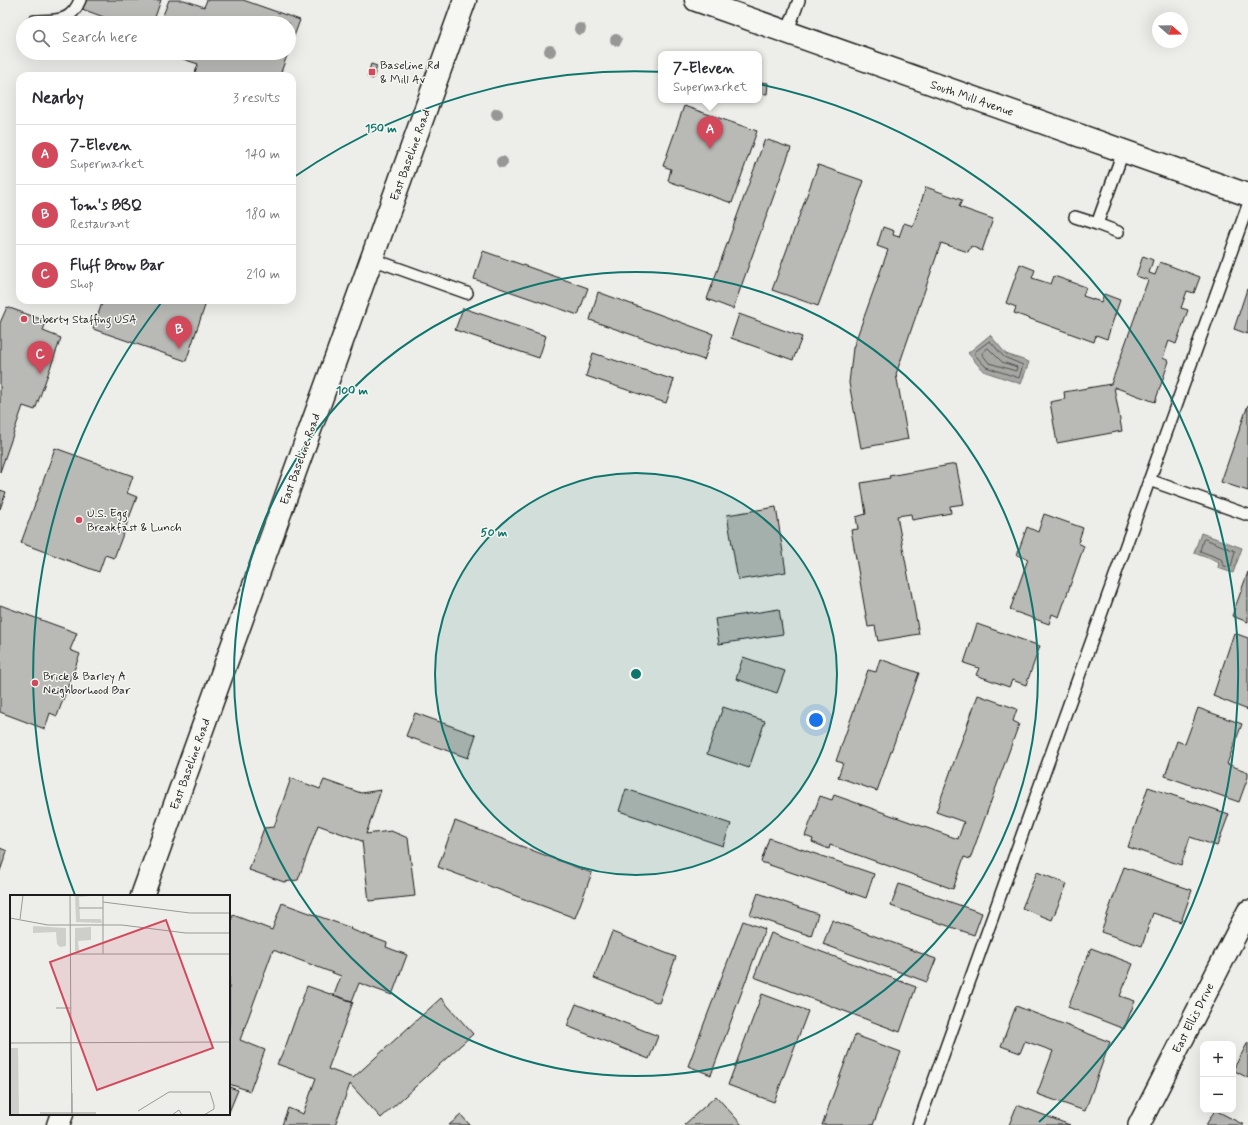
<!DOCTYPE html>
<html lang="en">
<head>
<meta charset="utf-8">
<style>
  :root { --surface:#fff; --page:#f2f2f3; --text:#2b2b33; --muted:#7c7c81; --line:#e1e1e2; --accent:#d1495b }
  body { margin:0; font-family:Mynerve,sans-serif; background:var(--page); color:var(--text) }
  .controls { position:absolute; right:12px; bottom:12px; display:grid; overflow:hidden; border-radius:8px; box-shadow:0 4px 16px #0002 }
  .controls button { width:36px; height:36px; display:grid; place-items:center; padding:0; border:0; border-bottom:1px solid var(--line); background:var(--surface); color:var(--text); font:20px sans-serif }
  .compass { position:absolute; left:1152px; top:12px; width:36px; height:36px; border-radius:50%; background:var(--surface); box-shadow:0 4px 16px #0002; rotate:110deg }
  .you { position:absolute; left:816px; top:720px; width:14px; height:14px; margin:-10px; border:3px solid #fff; border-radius:50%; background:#1a73e8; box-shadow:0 0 0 6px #1a73e833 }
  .badge { display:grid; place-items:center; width:26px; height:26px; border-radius:50%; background:var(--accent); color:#fff; font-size:13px; font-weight:700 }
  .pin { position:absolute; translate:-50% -33px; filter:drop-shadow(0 1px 2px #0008) }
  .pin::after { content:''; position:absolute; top:21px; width:14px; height:12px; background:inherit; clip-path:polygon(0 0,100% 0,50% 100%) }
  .popup { position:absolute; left:658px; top:51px; width:104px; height:52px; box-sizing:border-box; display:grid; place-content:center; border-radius:8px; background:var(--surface); filter:drop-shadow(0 1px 3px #0005); font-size:13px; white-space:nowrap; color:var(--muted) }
  .popup b { font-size:15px; color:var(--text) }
  .popup::after { content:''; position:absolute; left:50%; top:100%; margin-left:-8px; border:8px solid transparent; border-top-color:var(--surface) }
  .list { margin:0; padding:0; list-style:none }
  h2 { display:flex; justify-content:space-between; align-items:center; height:52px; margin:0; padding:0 16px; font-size:17px }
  h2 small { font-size:13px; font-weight:400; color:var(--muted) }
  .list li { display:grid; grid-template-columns:26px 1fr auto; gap:12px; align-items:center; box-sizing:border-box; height:60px; padding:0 16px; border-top:1px solid var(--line) }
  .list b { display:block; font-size:15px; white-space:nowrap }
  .list p { margin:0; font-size:13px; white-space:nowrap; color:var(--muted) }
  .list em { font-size:13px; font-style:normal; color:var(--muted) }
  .icon { flex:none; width:22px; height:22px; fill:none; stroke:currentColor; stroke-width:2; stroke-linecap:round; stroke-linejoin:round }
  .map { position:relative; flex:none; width:1248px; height:1125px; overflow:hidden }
  .search { position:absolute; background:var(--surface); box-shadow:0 4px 16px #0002; left:16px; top:16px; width:280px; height:44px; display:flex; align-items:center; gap:10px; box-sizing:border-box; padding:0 14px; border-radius:22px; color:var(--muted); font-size:15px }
  .panel { position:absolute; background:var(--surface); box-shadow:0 4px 16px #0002; left:16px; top:72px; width:280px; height:232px; border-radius:12px }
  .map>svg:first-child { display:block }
</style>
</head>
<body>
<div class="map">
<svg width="1248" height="1125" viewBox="0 0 1248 1125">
  <rect width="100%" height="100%" fill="#edede9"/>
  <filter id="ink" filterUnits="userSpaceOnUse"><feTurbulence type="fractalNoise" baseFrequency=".025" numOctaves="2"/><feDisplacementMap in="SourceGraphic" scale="8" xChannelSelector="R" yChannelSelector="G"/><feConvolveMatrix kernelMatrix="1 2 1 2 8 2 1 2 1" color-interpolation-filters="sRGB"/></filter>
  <g filter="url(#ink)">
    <path fill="#a6a6a3" stroke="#6f6f6d" d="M990,335L1006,354L1029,362L1021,384L983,371L968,353Z
      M1201,533L1242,548L1233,573L1218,568L1219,562L1194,553Z"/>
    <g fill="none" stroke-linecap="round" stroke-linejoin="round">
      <path stroke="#535352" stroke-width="1" d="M990,341L1004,357L1023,365L1019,378L986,367L975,355V352Z
        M988,348L1002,362L1017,367L1016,371L989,363L982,354Z
        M1205,539L1235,551L1231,567L1224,566L1221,559L1200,551L1203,540Z"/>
    </g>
    <path fill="#b9b9b6" stroke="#1c1c1c" d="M85,0H161L153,23H120L82,9Z
      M169,0H184L204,7L207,0H243L300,20L289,50V23H160Z
      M185,53H288L281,72L290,76H194L198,64L183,59Z
      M371,64L377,66L373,79L367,77Z
      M759,82L768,83L767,94L759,93Z
      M684,106L757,131L732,203L668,181L671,169L663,166Z
      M765,139L791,148L733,309L707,299Z
      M818,165L864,181L818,306L772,290Z
      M926,187L962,200L959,207L993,219L982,251L971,246L968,252L941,243L896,374L908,439L861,448L849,383L853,348L888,250L877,246L883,227L894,231L893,235L899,237L904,223L913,226Z
      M483,251L588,288L578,315L474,279Z
      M1143,256L1153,260L1149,273L1155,275L1160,262L1200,277L1194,293L1187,291L1181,308L1188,310L1176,344L1169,341L1163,358L1169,361L1155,402L1114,387L1122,431L1057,443L1050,402L1065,399L1064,392L1111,384L1148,280L1136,276Z
      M1020,264L1035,270L1032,278L1051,284L1054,276L1086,287L1083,296L1101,302L1104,294L1120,300L1107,339L1096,335L1094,342L1014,313L1016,307L1006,303Z
      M1247,289H1248V334L1234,329Z
      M598,292L713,334L704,360L590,320Z
      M103,300H207L186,361L93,329Z
      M7,307L46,321L43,331L61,338L35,410L23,406L0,472V323Z
      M463,308L546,336L539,358L455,330Z
      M739,314L802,337L793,360L731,338Z
      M593,353L674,380L666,403L586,376Z
      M1248,405V491L1221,482Z
      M55,448L133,476L127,493L137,497L114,558L105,555L99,572L21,543Z
      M956,464L964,504L950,506L951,513L912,520L911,514L897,516L919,634L878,641L875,626L868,627L851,530L858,529L856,517L866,514L861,483L890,478L889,476Z
      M0,490L6,492L0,509Z
      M776,507L786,572L738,580L727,515Z
      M1044,514L1083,528L1078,543L1084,546L1059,617L1052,614L1049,624L1010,610L1028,559L1017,555L1027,527L1038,532Z
      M1248,572V622L1232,616Z
      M0,605L77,633L70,650L80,654L57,716L50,713L45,729L0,712Z
      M779,609L783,634L719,644L715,619Z
      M977,624L1040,646L1026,685L1012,680L1009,687L976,675L979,668L964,663Z
      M1234,633L1248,638V710L1213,696Z
      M743,657L785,671L777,693L736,679Z
      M880,659L919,673L877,791L838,777L843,763L836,761L868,670L876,672Z
      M978,695L1017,709L1013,721L1019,724L970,859L964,857L953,889L830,845L829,849L812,842L813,839L805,836L820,796L832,800L834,795L958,839L964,822L936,812Z
      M723,707L765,721L749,768L707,754Z
      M1198,708L1242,724L1227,764L1248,772V777L1239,802L1165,776L1177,741L1185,744Z
      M415,713L476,735L468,758L406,736Z
      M291,778L320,789L324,780L361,793L381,790L366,834L391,831L408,838L415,896L369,901L362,841L318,825L298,880L284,882L249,870L264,828L274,827Z
      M1148,787L1229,814L1217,846L1190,837L1181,865L1128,847Z
      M626,789L731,824L723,846L619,811Z
      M455,821L592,873L575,918L438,867Z
      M769,838L874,874L866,898L761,862Z
      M0,848L7,851L0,871Z
      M1124,867L1192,890L1181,922L1153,913L1142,946L1101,932Z
      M1037,872L1067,884L1052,920L1022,908Z
      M899,884L982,913L974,935L891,906Z
      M758,893L818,914L811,936L750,915Z
      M282,903L351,928L350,929L387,943L386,947L407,955L392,995L359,983L352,1001L334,995L341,976L273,950L240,1040L265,1050L250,1091L229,1084V926L233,915L272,930Z
      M832,920L936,959L927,982L823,944Z
      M743,921L765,929L711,1075L688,1066Z
      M612,932L676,957L659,1003L594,978Z
      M771,933L916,987L900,1032L754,977Z
      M1091,948L1133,964L1120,996L1135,1001L1124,1029L1068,1007Z
      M307,986L353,1002L328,1069L353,1078L441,998L473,1034L381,1118L350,1084L335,1125H282L288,1108L303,1114L316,1078L277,1064L285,1048Z
      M762,994L808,1011L774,1102L728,1085Z
      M576,1004L658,1036L649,1059L567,1026Z
      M1016,1006L1110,1042L1085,1111L1037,1094L1053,1051L1025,1041L1020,1053L1001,1046Z
      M855,1035L901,1052L873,1125H822Z
      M1248,1042V1078L1233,1070Z
      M229,1087L238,1090L229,1112Z
      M716,1096L742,1125H684Z
      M1017,1105L1070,1125H1009Z
      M1215,1110L1244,1125H1206Z
      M461,1115L470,1125H449Z"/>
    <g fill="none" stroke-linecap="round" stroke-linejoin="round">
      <defs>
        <path id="service" d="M34,21C56,20 71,23 80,0
          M787,33L799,0
          M1075,217L1097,224
          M1118,232L1097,224L1123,152
          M372,259L467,293
          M1149,480L1248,515
          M918,1125L1248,205"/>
        <path id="minor" d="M1139,1125L1248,911"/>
        <path id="secondary" d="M696,0L1248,195"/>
        <path id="primary" d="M142,896L465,0
          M58,1125L62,1114"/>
      </defs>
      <use href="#service" stroke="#1c1c1c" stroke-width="14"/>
      <use href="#minor" stroke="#1c1c1c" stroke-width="24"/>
      <use href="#secondary" stroke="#1c1c1c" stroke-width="25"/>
      <use href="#primary" stroke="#1c1c1c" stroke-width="25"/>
      <use href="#service" stroke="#f6f6f2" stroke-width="11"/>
      <use href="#minor" stroke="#f6f6f2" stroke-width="21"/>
      <use href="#secondary" stroke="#f6f6f2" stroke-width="22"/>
      <use href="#primary" stroke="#f6f6f2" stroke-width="22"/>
    </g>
    <g fill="#979795">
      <circle cx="580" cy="29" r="6"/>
      <circle cx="616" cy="40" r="6"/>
      <circle cx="550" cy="51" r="6"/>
      <circle cx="497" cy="114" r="6"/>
      <circle cx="502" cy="162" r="6"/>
    </g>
  </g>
  <circle cx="636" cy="674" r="201" fill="#0f766e" fill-opacity=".12"/>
  <g fill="none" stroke="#0f766e" stroke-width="2">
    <circle cx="636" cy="674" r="201"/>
    <circle cx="636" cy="674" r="402"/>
    <path d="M75 895A603 603 0 0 1 161 303M294 177A603 603 0 0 1 1039 1122"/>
  </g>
  <g fill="#d1495b" stroke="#f6f6f2" stroke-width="1.5">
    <rect x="368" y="68" width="8" height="8" rx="2"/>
    <circle cx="24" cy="319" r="4"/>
    <circle cx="79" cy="520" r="4"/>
    <circle cx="35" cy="683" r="4"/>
  </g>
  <g text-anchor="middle" stroke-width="3" stroke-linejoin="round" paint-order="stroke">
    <g font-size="12" fill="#1c1c1c" stroke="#f6f6f2" text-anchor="start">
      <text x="380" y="69">Baseline Rd<tspan x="380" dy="14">&amp; Mill Av</tspan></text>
      <text x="32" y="323">Liberty Staffing USA</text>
      <text x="87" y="517">U.S. Egg<tspan x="87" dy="14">Breakfast &amp; Lunch</tspan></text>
      <text x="43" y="680">Brick &amp; Barley A<tspan x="43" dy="14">Neighborhood Bar</tspan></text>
    </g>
    <g font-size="12" fill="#1c1c1c" stroke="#f6f6f2">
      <text transform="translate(972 98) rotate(19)" y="4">South Mill Avenue</text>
      <text transform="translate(410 155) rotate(-70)" y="4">East Baseline Road</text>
      <text transform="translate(300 459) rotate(-70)" y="4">East Baseline Road</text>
      <text transform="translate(190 764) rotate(-70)" y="4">East Baseline Road</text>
      <text transform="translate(1193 1018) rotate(-63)" y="4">East Ellis Drive</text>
    </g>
  </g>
  <g transform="translate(10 895)">
    <rect width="220" height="220" fill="#edede9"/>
    <path d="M65,0H91L69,2L70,24H91L92,28L66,27ZM23,31L56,33V51L50,52L47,49L46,37L23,38ZM81,32V45L68,46L69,56H65V33ZM0,153H8L9,220H0Z" fill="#cececb"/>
    <path fill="none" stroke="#999997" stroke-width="1" d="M60,0L61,148M93,0V59M93,7L180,18H220M69,13H93M0,23L38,30H112L176,38H220M10,24L13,0M60,59H220M46,113H61M0,148L220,147M61,148L62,220M62,198V218M128,216L159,197H200L204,210V214L194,220M30,218H86M162,220L169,215L172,220"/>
    <path fill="#d1495b" fill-opacity="0.15" stroke="#d1495b" stroke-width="2" d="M156,25L203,153L87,195L40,67Z"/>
    <rect width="220" height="220" fill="none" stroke="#1c1c1c" stroke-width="2"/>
  </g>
  <circle cx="636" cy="674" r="6" fill="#0f766e" stroke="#f6f6f2" stroke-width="2"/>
  <g font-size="12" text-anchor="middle" font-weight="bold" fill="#0f766e" stroke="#f6f6f2" stroke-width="3" stroke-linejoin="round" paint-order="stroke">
    <text x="381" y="132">150 m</text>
    <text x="352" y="394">100 m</text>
    <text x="494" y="536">50 m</text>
  </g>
</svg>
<div class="controls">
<button>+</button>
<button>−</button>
</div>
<svg class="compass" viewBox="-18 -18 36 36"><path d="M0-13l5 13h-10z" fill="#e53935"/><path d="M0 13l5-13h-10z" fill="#7c7c81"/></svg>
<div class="you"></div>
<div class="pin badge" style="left:710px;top:149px">A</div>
<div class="popup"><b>7-Eleven</b>Supermarket</div>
<div class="pin badge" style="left:179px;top:349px">B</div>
<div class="pin badge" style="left:40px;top:374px">C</div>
<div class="search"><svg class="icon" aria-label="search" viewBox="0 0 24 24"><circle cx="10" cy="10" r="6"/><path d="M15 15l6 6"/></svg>Search here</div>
<section class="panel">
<h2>Nearby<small>3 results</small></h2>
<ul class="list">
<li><span class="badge">A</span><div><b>7-Eleven</b><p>Supermarket</p></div><em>140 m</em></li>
<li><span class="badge">B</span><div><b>Tom's BBQ</b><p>Restaurant</p></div><em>180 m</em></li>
<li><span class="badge">C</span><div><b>Fluff Brow Bar</b><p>Shop</p></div><em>210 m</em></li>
</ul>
</section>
</div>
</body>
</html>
